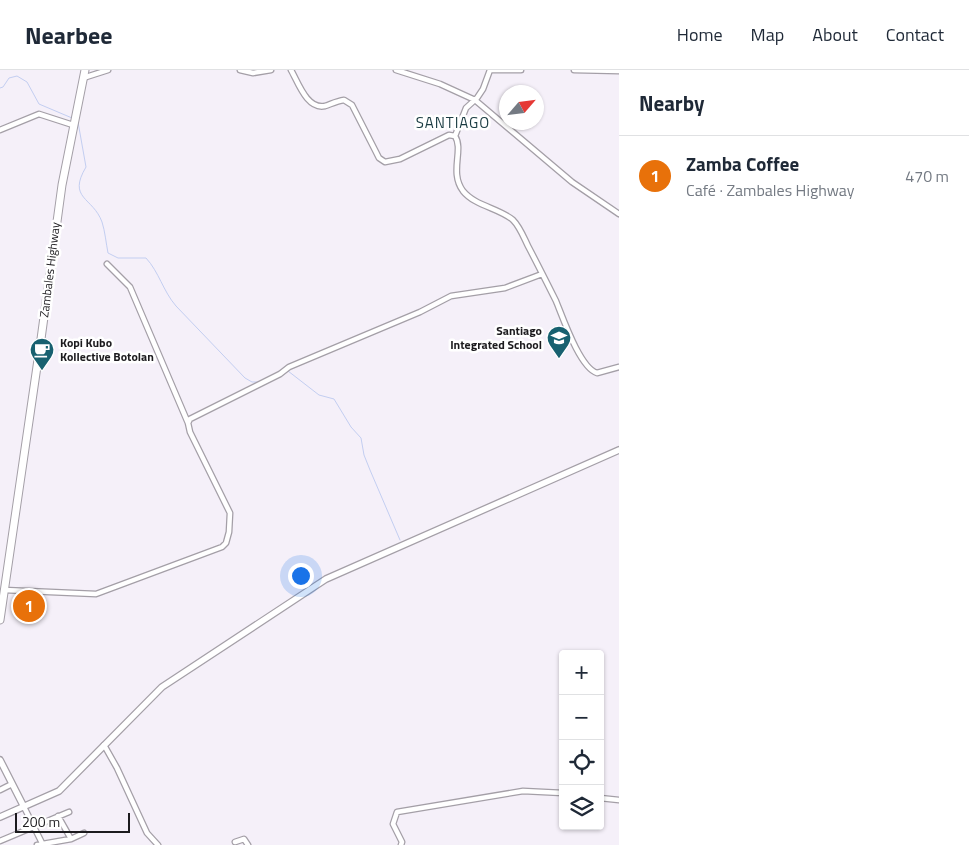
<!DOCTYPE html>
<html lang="en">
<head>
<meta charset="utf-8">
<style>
  :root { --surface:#fff; --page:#f6f6f7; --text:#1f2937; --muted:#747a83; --line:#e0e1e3; --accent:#186170 }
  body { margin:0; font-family:"Titillium Web",sans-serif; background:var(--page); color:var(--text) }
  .controls { position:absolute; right:15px; bottom:15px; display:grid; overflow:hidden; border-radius:5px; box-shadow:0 1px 4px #0004 }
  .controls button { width:45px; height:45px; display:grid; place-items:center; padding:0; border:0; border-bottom:1px solid var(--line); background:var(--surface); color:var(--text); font:25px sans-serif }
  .compass { position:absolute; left:499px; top:15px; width:45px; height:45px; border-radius:50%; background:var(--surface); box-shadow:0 1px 4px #0004; rotate:62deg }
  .scale { position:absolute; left:15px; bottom:12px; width:115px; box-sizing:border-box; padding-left:5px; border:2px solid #1c1b1e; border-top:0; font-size:14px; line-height:18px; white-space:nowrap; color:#1c1b1e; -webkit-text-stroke:4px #fff; paint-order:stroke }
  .you { position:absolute; left:300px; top:505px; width:18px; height:18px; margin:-12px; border:4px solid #fff; border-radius:50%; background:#1a73e8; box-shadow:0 0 0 8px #1a73e833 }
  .badge { display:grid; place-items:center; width:32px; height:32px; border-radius:50%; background:var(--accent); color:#fff; font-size:16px; font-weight:700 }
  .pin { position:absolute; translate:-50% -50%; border:2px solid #fff; box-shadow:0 1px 5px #0006 }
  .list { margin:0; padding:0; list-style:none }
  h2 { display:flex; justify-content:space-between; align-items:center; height:65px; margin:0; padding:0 20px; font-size:21px }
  h2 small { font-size:16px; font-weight:400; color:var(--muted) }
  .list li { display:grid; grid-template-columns:32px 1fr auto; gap:15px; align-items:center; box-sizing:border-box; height:80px; padding:0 20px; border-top:1px solid var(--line) }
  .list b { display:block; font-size:19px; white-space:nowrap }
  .list p { margin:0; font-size:16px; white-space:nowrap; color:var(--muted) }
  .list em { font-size:16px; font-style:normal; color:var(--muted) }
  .icon { flex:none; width:28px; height:28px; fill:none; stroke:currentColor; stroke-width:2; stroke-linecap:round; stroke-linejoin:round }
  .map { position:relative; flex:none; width:619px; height:775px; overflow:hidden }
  header { display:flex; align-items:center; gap:30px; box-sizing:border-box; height:70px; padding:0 25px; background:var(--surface); border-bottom:1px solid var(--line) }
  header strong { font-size:24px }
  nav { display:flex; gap:28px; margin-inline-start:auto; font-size:18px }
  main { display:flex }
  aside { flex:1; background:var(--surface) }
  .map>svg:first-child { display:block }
</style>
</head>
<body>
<header>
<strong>Nearbee</strong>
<nav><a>Home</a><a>Map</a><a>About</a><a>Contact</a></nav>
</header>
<main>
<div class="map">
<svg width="619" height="775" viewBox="0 0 619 775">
  <rect width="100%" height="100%" fill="#f5f0f9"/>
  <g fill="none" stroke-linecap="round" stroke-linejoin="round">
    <path stroke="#c3cef1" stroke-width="1" d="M0,18L3,17L9,8L17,6L27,12L39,34L72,48
      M78,52L86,97C67,129 93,127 102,152C105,161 106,173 108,183L118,188H146C159,202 163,221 176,236L245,308L252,312H259
      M288,301L319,325L334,329L351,357L361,368L364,385L370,400L400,470
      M265,309L279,302"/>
    <defs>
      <path id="minor" d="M240,0L253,3L271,0
        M291,0C298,12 307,40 325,36C331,34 337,31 344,30L352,35L376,82L379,88L385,92L400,89L449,65L455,66C464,80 449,102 463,121C475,136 499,138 513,150C520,157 524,168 528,176C538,195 547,213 556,231C563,248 580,298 597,303L619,297
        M396,0L440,14L475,30L572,112L619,144
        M490,0H521
        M574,0L619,1
        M83,8L108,0
        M0,60L39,44L73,55
        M455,66L466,38L477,28L483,19L490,0
        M107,194L130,217L188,353
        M4,520L96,524L222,477L226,473L229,462L230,443L190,362L188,353L190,349L280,304L289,297L420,242L451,226L505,218L542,204
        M104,675L117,698L147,763L158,775
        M0,720L12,714
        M600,728L619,730
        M24,737L42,773
        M58,746L71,769
        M0,771L69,742
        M235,772L244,769L248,775
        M37,775L71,769L84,763
        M401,775L402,772L393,754L397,742L523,721L563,723"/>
      <path id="tertiary" d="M0,690L24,737
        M0,747L59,721L162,617L326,509L619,380"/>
      <path id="primary" d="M0,550L41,269L62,115L85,0"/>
    </defs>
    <use href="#minor" stroke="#a49fa7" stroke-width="7"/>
    <use href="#tertiary" stroke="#a49fa7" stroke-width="8"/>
    <use href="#primary" stroke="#a49fa7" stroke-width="9"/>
    <use href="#minor" stroke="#fff" stroke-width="4.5"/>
    <use href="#tertiary" stroke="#fff" stroke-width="5.5"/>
    <use href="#primary" stroke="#fff" stroke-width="7"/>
  </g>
  <defs>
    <symbol id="school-pin" viewBox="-11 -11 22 30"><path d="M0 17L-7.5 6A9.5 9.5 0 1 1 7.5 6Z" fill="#186170" stroke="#fff"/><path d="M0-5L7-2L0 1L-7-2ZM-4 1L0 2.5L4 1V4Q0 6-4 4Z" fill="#fff"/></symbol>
    <symbol id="cafe-pin" viewBox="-11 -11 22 30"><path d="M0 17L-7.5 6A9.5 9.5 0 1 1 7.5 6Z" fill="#186170" stroke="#fff"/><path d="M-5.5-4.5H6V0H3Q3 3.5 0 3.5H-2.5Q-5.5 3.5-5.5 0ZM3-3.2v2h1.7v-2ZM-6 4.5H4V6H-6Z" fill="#fff"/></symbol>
  </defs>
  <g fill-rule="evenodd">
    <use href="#school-pin" x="545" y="254" width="28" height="38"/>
    <use href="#cafe-pin" x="28" y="266" width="28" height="38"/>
  </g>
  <g text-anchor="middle" stroke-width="5" stroke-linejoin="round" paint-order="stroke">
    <g font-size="12" fill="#1c1b1e" stroke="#fff">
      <text transform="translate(50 200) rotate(-83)" y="4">Zambales Highway</text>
    </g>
    <g font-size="12" font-weight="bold" fill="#1c1b1e" stroke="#fff" text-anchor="end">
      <text x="542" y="265">Santiago<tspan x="542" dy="14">Integrated School</tspan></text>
      <text x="60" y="277" text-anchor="start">Kopi Kubo<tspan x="60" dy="14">Kollective Botolan</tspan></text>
    </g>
    <g font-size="15" letter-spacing="1" fill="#1a3b42" stroke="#fff">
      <text x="453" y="58">SANTIAGO</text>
    </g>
  </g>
</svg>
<div class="controls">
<button>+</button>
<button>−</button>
<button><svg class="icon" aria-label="locate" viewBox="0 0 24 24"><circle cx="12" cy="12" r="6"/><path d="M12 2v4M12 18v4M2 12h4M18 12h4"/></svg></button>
<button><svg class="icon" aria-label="layers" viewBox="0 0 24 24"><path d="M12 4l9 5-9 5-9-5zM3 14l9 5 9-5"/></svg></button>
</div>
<svg class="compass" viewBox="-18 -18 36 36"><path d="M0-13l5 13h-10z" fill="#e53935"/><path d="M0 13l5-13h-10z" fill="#747a83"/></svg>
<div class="scale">200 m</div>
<div class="you"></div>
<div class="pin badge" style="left:29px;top:536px;background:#e8710a">1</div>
</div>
<aside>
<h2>Nearby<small></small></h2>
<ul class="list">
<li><span class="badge" style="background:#e8710a">1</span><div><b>Zamba Coffee</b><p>Café · Zambales Highway</p></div><em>470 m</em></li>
</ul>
</aside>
</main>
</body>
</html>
